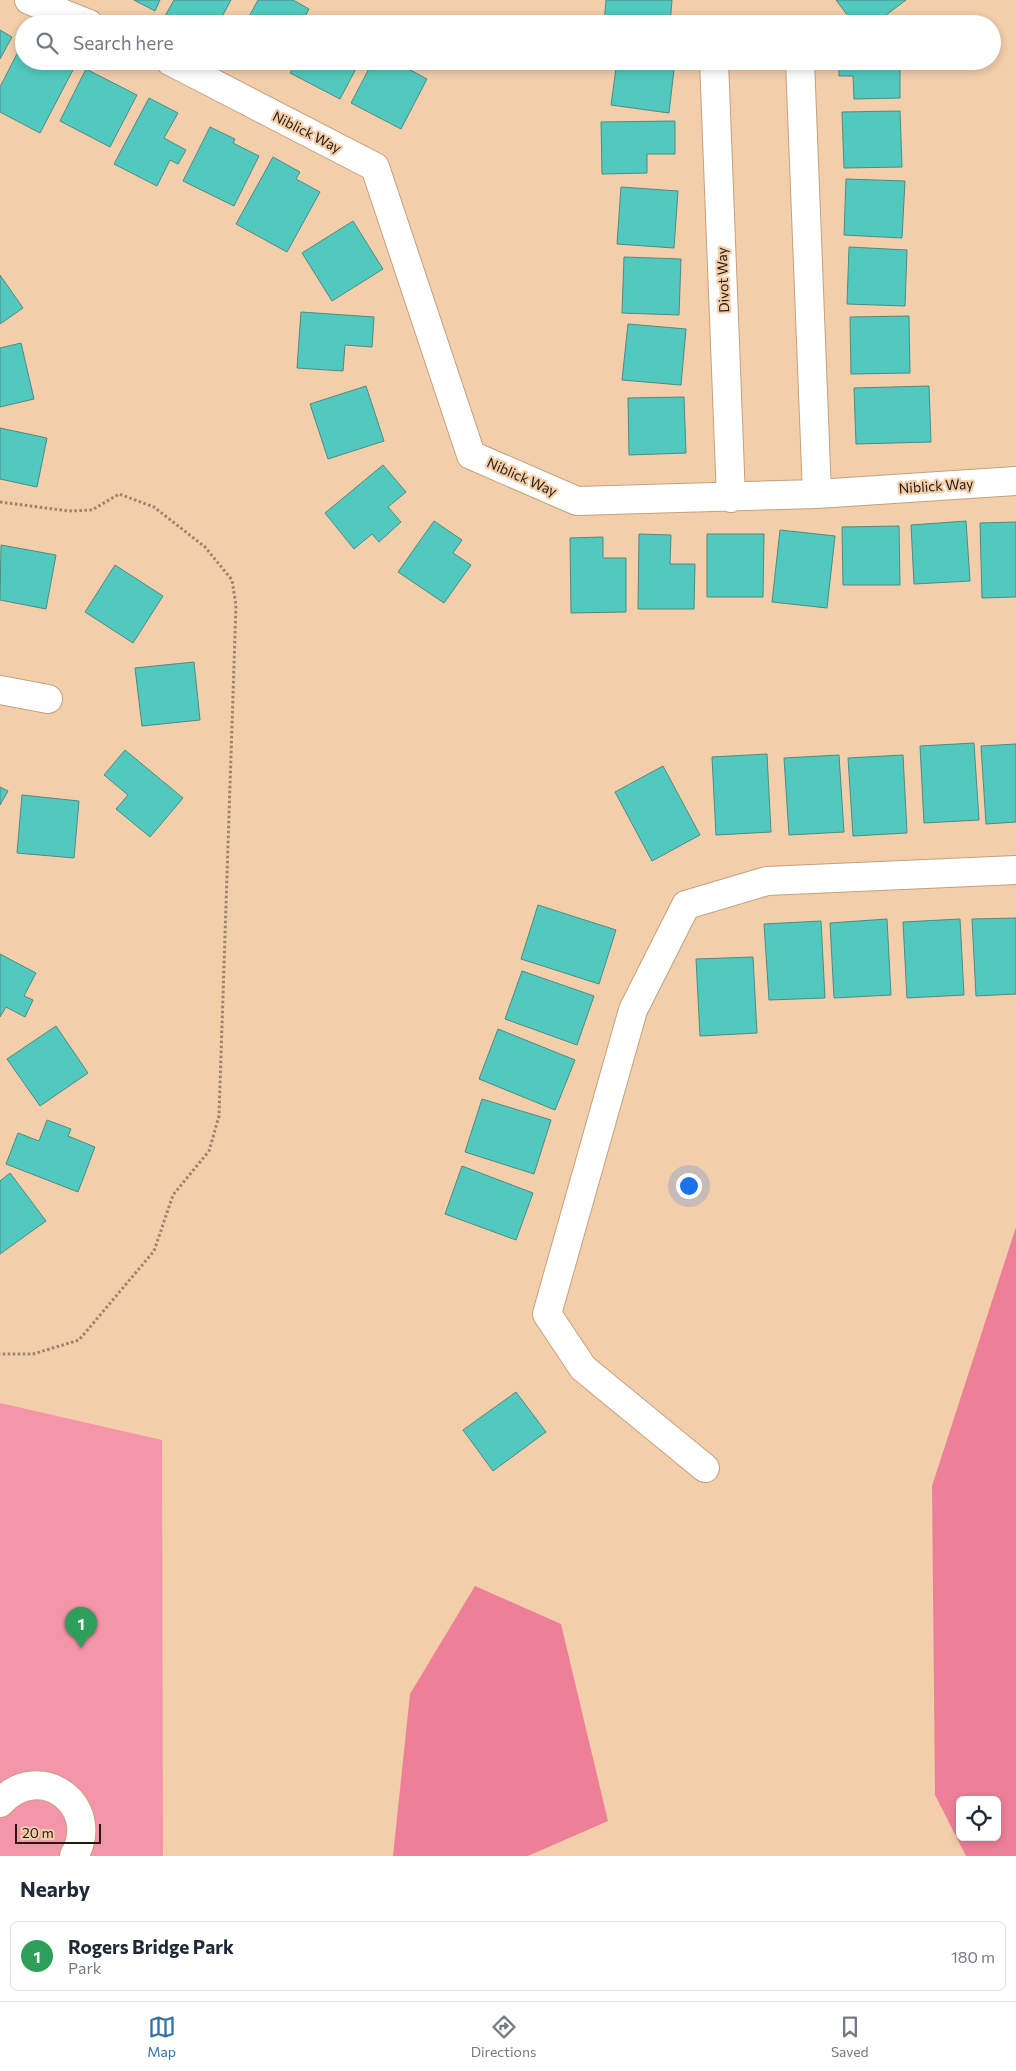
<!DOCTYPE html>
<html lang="en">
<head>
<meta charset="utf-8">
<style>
  :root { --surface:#fff; --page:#f6f6f7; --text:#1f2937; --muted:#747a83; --line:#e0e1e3; --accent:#3172a8 }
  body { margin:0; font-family:Commissioner,sans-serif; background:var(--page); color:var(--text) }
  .controls { position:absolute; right:15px; bottom:15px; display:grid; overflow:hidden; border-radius:8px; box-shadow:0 2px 8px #0003 }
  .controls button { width:45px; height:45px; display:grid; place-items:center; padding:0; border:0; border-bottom:1px solid var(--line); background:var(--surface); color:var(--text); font:25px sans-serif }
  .scale { position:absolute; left:15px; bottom:12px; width:86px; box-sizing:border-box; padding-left:5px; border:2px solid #26190c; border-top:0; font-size:14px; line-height:18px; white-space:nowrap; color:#26190c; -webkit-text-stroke:4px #f2ceaa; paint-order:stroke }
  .you { position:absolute; left:688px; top:1185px; width:18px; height:18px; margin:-12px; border:4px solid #fff; border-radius:50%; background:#1a73e8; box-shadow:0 0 0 8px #1a73e833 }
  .badge { display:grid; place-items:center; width:32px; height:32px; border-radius:50%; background:var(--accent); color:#fff; font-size:16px; font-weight:700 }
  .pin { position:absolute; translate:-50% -41px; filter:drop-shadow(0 1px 2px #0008) }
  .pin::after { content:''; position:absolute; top:26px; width:18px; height:15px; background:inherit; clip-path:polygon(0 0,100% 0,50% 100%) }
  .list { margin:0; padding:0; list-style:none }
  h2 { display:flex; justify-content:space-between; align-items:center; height:65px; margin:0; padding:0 20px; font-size:21px }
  h2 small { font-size:16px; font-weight:400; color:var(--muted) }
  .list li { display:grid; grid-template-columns:32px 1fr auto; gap:15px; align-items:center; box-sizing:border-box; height:70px; margin:0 10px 10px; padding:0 10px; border:1px solid var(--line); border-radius:8px }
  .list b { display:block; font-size:19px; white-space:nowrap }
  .list p { margin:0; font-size:16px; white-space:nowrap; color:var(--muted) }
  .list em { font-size:16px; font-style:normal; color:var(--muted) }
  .icon { flex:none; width:28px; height:28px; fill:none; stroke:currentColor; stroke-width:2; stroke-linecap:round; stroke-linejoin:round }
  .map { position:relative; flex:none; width:1016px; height:1856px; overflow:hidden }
  .search { position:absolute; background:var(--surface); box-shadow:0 2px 8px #0003; left:15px; right:15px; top:15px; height:55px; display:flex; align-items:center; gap:12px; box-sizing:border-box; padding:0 18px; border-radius:28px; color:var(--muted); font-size:19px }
  .sheet { height:145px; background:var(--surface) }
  nav { display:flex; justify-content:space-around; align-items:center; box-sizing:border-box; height:70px; border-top:1px solid var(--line); background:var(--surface); font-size:14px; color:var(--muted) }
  nav a { display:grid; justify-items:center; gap:2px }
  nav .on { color:var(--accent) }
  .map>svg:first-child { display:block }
</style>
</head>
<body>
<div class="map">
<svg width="1016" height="1856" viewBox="0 0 1016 1856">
  <rect width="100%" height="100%" fill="#f2ceaa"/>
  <path fill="#f496a9" d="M0,1403L162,1440L163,1856H0Z"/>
  <path fill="#ed8098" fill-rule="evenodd" d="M1016,1227V1856H966L935,1795L932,1486ZM960,1800H997V1837H960Z
    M475,1586L561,1624L608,1821L528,1856H393L410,1694Z"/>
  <path fill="#52c9be" stroke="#4f8a84" d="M134,0H160L155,11Z
    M174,0H231L218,24H207L199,20L197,24H181L165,16Z
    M258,0H293L309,9L301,24H245Z
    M606,0H672L670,24H604Z
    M836,0H906L874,24H854Z
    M0,30L12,37L0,59Z
    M23,42L24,61H61L74,68L40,133L0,112V87Z
    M296,61H360L340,99L290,73Z
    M373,61H394L427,79L401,129L351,103Z
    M617,61H675L669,113L611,105Z
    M839,61H900V98L854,99L853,76H839Z
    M86,69L137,95L110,147L60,121Z
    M149,98L178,113L164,138L186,150L178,164L170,160L157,186L114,164Z
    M900,111L902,167L844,168L842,112Z
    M675,121V154H647V173L602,174L601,122Z
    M210,127L235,139L233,143L259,156L234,206L183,181Z
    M273,157L300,172L296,179L320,192L287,252L236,224Z
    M846,179L905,181L902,238L844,235Z
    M621,187L678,191L674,248L617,244Z
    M353,221L383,269L332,301L302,253Z
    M849,247L907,250L905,306L847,304Z
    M624,257L681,259L679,315L622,313Z
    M0,275L23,308L0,324Z
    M301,312L374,317L372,347L345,345L343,371L297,368Z
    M909,316L910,373L851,374L850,317Z
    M628,324L686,329L681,385L622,380Z
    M21,343L34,399L0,407V348Z
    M366,386L384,441L328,459L310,404Z
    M929,386L931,442L856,444L854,388Z
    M684,397L686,453L629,455L628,398Z
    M0,428L47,438L37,487L0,479Z
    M383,465L406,492L388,507L401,522L379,542L372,534L354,549L325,513Z
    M434,521L462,540L453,553L471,565L444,603L398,572Z
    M966,521L970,581L914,584L911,525Z
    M1016,522V597L982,598L980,523Z
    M899,526L900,585H843L842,527Z
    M780,530L835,536L827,608L772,602Z
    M639,534L671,535L670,564H695L694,609H638Z
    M707,534H764L763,597H707Z
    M603,537V558H626V612L571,613L570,538Z
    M1,545L56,555L46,609L0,600Z
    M115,565L163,596L133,643L85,612Z
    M194,662L200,720L142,726L135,668Z
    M974,743L979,820L924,823L920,746Z
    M1016,744V822L986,824L981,746Z
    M125,750L183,798L150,837L116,809L128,795L104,775Z
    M767,754L771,832L716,835L712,757Z
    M839,755L844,832L789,835L784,758Z
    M903,755L907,833L853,836L848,758Z
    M663,766L700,835L652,861L615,792Z
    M0,787L8,791L0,805Z
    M22,795L79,801L74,858L17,853Z
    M538,905L616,930L599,984L521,959Z
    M1016,918V994L976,996L972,919Z
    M887,919L891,995L834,998L830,923Z
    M960,919L964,995L907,998L903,922Z
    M821,921L825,998L769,1000L764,924Z
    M0,954L36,973L24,996L33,1000L25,1017L6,1007L0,1017Z
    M753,957L757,1033L700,1036L696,959Z
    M522,971L594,996L577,1045L505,1019Z
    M56,1026L88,1073L40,1106L7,1059Z
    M498,1029L575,1060L555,1110L479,1079Z
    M482,1099L551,1120L534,1174L465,1152Z
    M47,1120L71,1129L68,1136L95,1147L78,1192L6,1164L18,1133L39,1141Z
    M462,1166L533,1193L516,1240L445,1214Z
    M10,1173L46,1221L0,1254V1181Z
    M516,1392L546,1432L493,1471L463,1430Z"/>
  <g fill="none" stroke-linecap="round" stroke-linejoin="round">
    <defs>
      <path id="minor" d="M29,0L89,24
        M170,61L375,167L471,455L577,501L817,494L1016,481
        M714,61L731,498
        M800,61L817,494
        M0,690L48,699
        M705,1468L583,1368L547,1314L633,1010L686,905L767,881L1016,870
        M0,1803C39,1759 103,1805 74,1856"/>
    </defs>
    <use href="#minor" stroke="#c4a17e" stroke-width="30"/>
    <path stroke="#9d8368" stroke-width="3" stroke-dasharray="2.5 2.5" stroke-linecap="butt" d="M0,502L69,511L92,510L119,494L154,507L205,547L232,580L236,605L219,1116L209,1151L173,1195L154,1251L79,1340L33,1354H0"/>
    <use href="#minor" stroke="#fff" stroke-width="28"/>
  </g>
  <g text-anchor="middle" stroke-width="4.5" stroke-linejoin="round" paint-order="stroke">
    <g font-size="14" fill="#26190c" stroke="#f2ceaa">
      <text transform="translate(307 132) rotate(27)" y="5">Niblick Way</text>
      <text transform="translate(723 280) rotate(-92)" y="5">Divot Way</text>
      <text transform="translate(522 477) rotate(24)" y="5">Niblick Way</text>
      <text transform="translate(936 486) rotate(-4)" y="5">Niblick Way</text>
    </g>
  </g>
</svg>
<div class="controls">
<button><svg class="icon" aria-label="locate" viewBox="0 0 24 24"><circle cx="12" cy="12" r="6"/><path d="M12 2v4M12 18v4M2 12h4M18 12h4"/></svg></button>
</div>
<div class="scale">20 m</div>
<div class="you"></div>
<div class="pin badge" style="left:81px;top:1648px;background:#2e9e5b">1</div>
<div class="search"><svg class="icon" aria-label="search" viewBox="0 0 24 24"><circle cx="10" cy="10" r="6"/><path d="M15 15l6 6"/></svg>Search here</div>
</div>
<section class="sheet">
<h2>Nearby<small></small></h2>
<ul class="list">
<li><span class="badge" style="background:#2e9e5b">1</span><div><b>Rogers Bridge Park</b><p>Park</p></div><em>180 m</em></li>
</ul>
</section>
<nav>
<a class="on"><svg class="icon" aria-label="map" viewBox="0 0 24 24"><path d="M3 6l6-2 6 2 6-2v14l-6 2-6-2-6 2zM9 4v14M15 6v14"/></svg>Map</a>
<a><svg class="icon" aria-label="directions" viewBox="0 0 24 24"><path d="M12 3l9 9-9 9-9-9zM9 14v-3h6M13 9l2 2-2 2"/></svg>Directions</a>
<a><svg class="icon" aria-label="saved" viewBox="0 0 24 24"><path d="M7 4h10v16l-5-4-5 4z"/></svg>Saved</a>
</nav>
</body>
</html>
